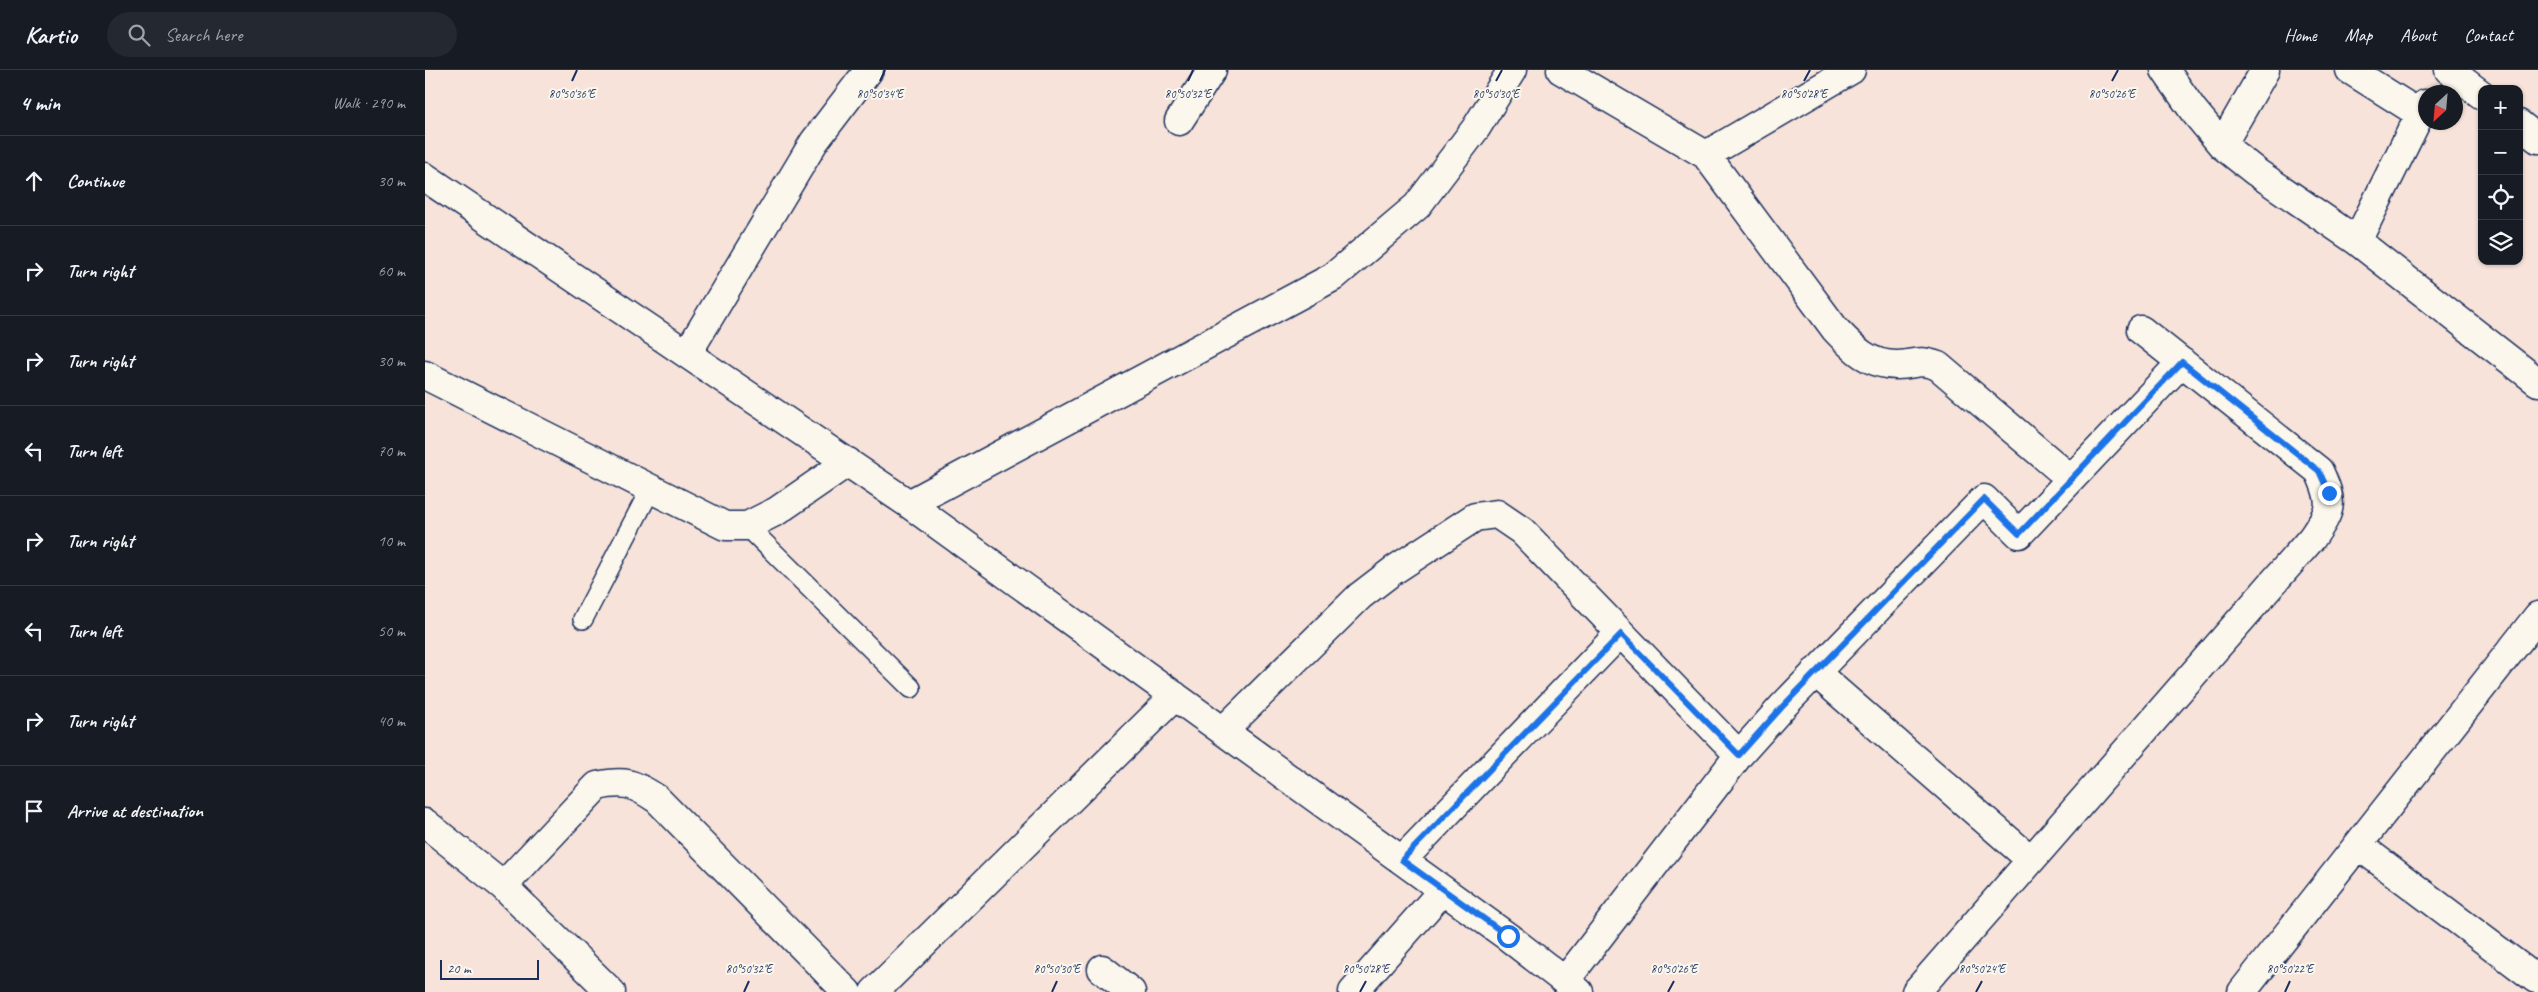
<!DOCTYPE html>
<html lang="en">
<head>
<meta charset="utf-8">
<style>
  :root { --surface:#171b24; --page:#242831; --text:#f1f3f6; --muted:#9ea1a6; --line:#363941 }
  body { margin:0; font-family:Caveat,sans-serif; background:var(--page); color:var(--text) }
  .controls { position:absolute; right:15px; top:15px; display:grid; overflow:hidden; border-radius:10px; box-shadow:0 1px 4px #0004 }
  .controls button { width:45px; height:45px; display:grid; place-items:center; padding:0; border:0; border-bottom:1px solid var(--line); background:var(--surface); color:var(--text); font:25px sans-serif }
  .compass { position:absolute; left:1993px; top:15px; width:45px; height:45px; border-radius:50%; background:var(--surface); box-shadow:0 1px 4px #0004; rotate:206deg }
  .scale { position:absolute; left:15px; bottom:12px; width:99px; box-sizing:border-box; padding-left:5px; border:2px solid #1b2f5e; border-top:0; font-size:14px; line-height:18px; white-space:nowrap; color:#1b2f5e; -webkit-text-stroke:4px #fbf7ec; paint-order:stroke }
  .stop { position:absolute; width:15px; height:15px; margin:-11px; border:4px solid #1a73e8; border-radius:50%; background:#fff }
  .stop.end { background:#1a73e8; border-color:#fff; box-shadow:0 1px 5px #0008 }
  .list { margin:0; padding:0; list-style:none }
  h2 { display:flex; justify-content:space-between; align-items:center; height:65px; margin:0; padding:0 20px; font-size:21px }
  h2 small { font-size:16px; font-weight:400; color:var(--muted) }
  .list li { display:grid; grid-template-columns:32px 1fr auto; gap:15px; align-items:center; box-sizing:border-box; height:90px; padding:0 20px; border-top:1px solid var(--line) }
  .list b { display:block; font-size:19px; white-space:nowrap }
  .list em { font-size:16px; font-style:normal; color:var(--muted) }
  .icon { flex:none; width:28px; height:28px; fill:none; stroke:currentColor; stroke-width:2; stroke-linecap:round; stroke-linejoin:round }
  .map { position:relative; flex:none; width:2113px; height:922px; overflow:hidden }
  header { display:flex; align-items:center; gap:30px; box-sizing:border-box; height:70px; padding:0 25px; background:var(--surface); border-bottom:1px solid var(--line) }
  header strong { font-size:24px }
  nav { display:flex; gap:28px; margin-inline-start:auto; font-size:18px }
  .search { width:350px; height:45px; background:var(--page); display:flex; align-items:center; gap:12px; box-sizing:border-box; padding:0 18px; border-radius:28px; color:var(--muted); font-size:19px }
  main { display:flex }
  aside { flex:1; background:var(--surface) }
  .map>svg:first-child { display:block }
</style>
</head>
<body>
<header>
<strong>Kartio</strong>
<div class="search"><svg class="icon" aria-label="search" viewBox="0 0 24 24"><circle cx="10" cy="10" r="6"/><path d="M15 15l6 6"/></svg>Search here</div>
<nav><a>Home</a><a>Map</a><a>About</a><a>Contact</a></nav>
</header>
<main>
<aside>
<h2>4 min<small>Walk · 290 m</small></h2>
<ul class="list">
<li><svg class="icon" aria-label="ahead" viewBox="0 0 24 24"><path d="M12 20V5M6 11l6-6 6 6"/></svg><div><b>Continue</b></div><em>30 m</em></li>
<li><svg class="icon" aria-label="right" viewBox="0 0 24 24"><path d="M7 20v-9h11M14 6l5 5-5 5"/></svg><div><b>Turn right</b></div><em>60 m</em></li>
<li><svg class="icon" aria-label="right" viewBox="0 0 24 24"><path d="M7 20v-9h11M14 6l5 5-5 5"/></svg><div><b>Turn right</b></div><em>30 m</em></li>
<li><svg class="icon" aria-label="left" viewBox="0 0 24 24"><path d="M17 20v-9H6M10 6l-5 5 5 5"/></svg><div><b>Turn left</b></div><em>70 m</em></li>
<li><svg class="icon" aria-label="right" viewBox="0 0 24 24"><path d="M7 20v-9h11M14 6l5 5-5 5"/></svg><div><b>Turn right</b></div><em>10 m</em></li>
<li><svg class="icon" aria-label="left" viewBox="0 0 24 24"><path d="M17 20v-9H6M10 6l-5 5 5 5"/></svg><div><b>Turn left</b></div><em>50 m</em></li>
<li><svg class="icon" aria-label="right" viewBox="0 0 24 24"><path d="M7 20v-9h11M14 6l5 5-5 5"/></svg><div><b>Turn right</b></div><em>40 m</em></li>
<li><svg class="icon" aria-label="arrive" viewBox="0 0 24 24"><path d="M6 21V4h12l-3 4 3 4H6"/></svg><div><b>Arrive at destination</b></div></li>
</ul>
</aside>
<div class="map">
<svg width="2113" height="922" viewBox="0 0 2113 922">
  <rect width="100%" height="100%" fill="#f7e3da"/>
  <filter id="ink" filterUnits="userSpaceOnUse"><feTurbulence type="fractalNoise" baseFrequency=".02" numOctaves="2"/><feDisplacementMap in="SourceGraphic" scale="10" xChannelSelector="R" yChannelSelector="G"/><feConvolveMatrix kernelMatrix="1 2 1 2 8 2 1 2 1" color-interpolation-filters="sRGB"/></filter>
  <g filter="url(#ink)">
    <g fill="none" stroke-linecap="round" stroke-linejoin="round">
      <defs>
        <path id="lane" d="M322,456L486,618
          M158,549L225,420"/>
        <path id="street" d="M1136,0L1281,85L1426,0
          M1740,0L1768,40L1797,75L1831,102L1932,171L2113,312
          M1925,0L1995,44
          M2024,0L2057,25
          M754,51L787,0
          M2094,54L2113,69
          M1797,75L1840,0
          M1281,85L1410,259C1428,278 1443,295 1472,295C1492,295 1491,288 1513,296L1646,409
          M0,107L484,434L1083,867L1154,922
          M1932,171L2000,34
          M262,284L389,72L444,0
          M0,305L300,456H322L352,441L423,392
          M484,434L908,207L992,136L1051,58L1087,0
          M1390,602L1606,790
          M798,661L935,526L969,500L1050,447L1072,444L1097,461L1314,685
          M0,753L78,816L186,922
          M1933,775L2111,909
          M977,790L1195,563
          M78,816L172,716C200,710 208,713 232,729L422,922
          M677,899L706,922
          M1140,911L1314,685L1357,637L1559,429L1594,464L1757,292
          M449,922L750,626
          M928,922L1018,820
          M1491,922L1887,468C1907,439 1909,434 1894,401L1716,260
          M1817,922L2113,546"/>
      </defs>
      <use href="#lane" stroke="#1b2f5e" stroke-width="22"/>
      <use href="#street" stroke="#1b2f5e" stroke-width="31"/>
      <use href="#lane" stroke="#fbf7ec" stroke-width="19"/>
      <use href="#street" stroke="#fbf7ec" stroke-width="28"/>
    </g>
  </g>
  <g fill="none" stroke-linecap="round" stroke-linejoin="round" filter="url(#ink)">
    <path stroke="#1a73e8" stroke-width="6" d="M1083,866L977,790L1196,564L1314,685L1357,637L1559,429L1594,464L1757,292L1894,401L1904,423"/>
  </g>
  <path fill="none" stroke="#1b2f5e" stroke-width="2" d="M147,11L152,0M455,11L460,0M763,11L768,0M1071,11L1077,0M1379,11L1385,0M1687,11L1693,0M319,922L324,911M627,922L632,911M935,922L941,911M1243,922L1249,911M1551,922L1557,911M1860,922L1865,911"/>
  <g font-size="12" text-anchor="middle" fill="#1b2f5e" stroke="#fbf7ec" stroke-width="4" stroke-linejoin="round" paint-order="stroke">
    <text x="147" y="28">80°50'36"E</text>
    <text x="455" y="28">80°50'34"E</text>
    <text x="763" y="28">80°50'32"E</text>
    <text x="1071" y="28">80°50'30"E</text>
    <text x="1379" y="28">80°50'28"E</text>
    <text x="1687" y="28">80°50'26"E</text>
    <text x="324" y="903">80°50'32"E</text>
    <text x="632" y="903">80°50'30"E</text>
    <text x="941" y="903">80°50'28"E</text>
    <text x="1249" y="903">80°50'26"E</text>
    <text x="1557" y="903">80°50'24"E</text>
    <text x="1865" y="903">80°50'22"E</text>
  </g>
</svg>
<div class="controls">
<button>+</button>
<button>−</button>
<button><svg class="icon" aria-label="locate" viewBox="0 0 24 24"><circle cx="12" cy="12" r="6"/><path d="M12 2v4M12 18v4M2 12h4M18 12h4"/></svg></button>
<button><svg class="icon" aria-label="layers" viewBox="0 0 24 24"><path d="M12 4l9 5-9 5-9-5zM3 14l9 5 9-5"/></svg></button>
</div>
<svg class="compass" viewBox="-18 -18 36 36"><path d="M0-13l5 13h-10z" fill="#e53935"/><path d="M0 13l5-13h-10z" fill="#9ea1a6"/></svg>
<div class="scale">20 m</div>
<div class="stop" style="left:1083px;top:866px"></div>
<div class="stop end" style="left:1904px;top:423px"></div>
</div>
</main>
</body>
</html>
